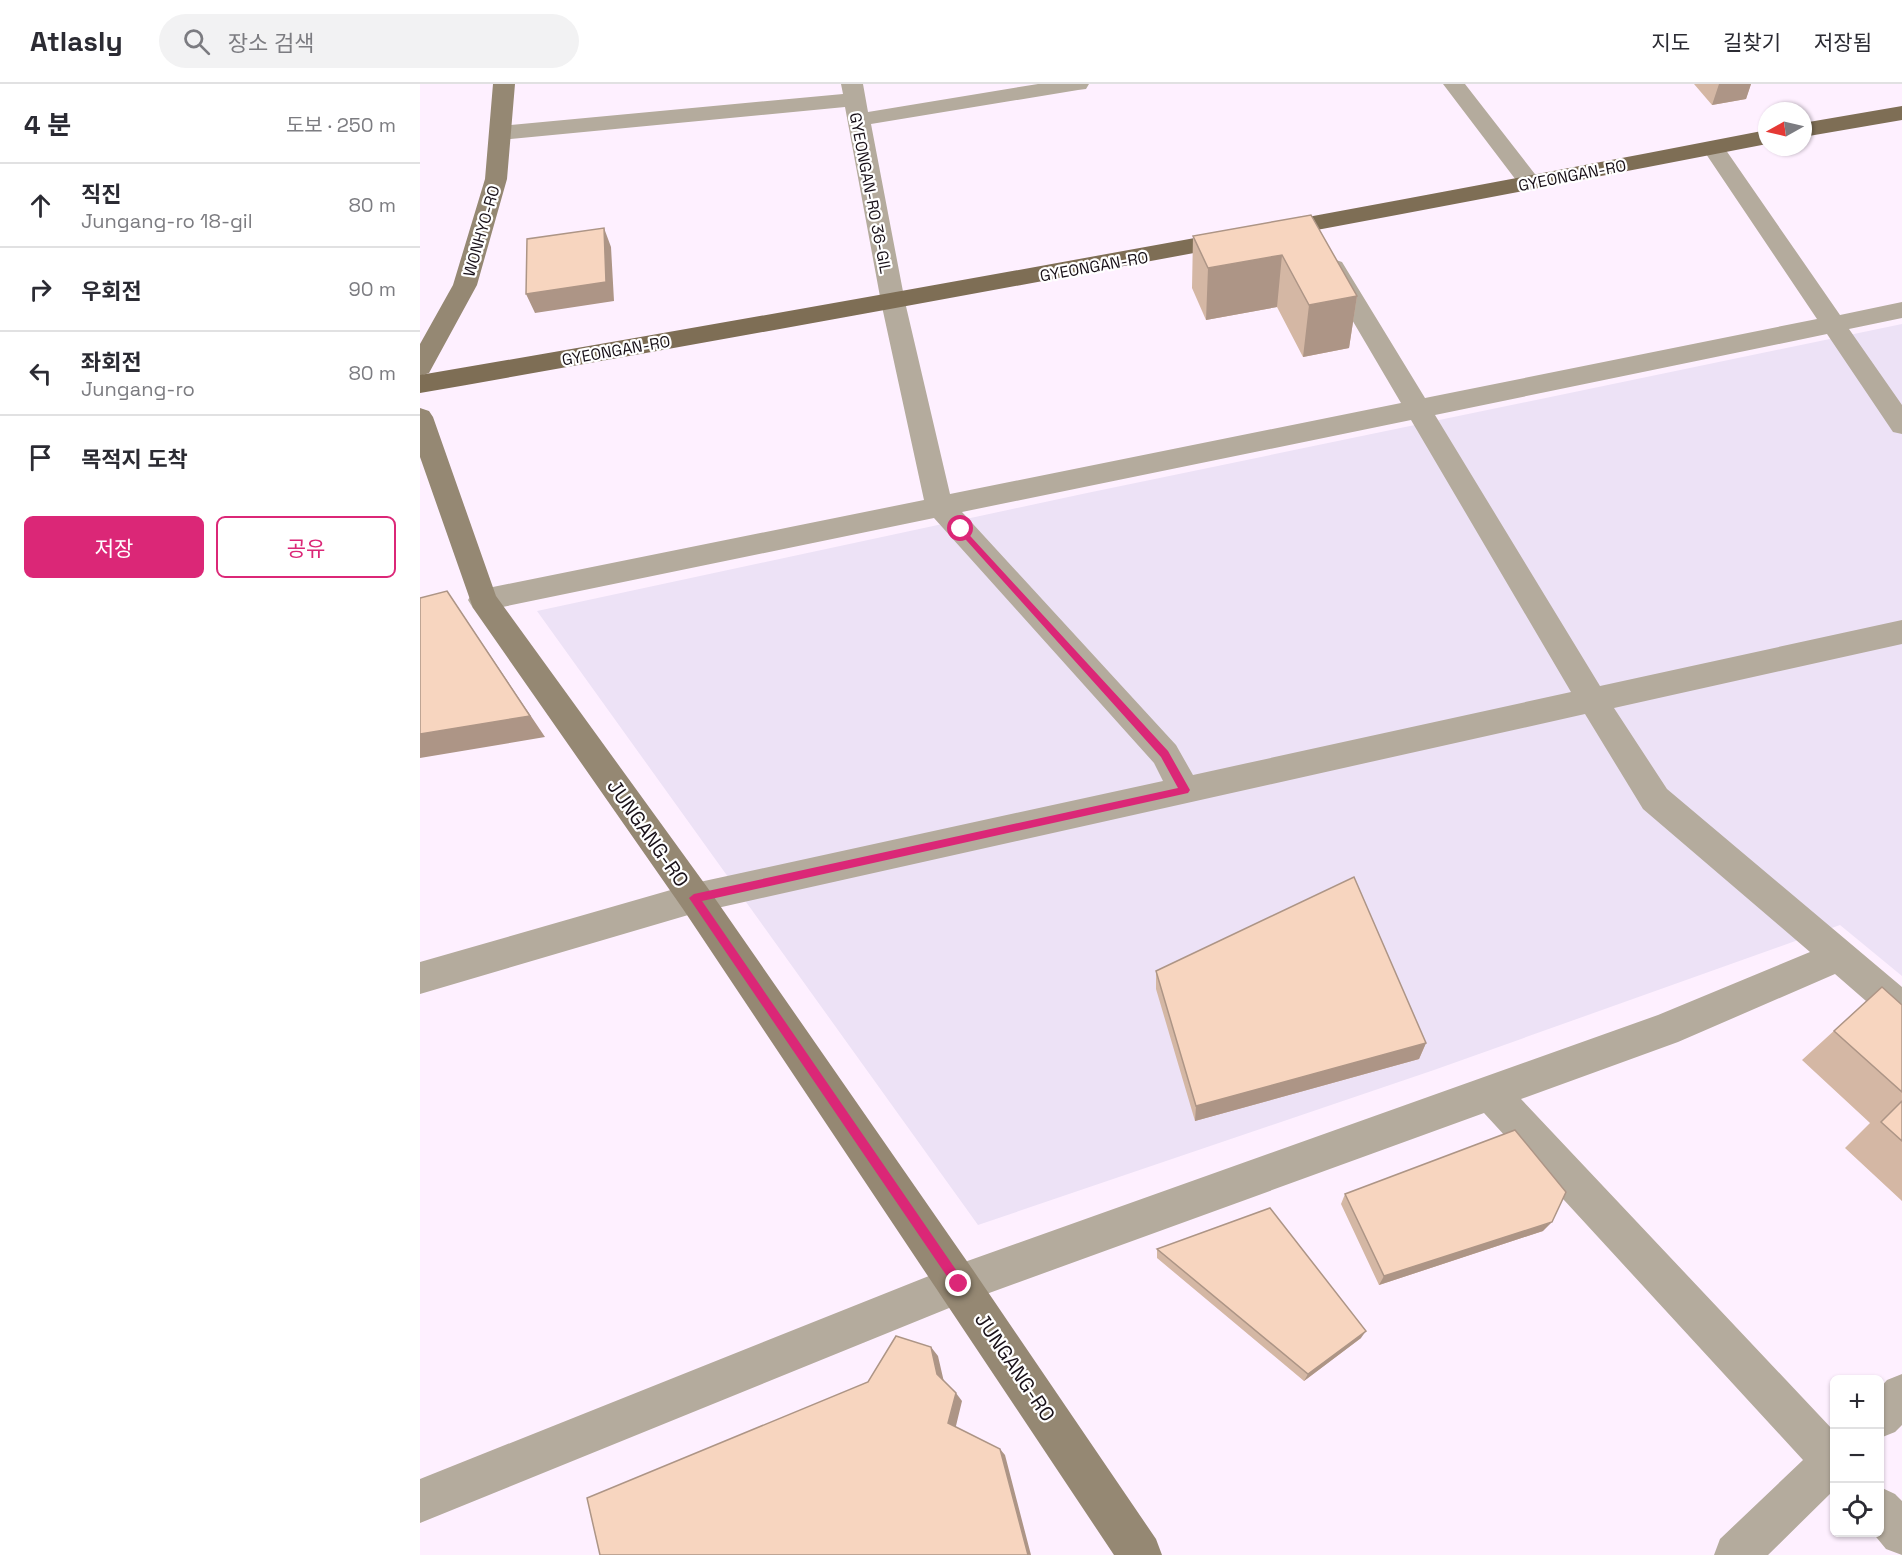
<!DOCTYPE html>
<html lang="ko">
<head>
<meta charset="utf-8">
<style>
  :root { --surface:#fff; --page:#f2f2f3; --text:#2b2b33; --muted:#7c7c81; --line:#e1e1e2; --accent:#db2777 }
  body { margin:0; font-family:"Space Grotesk","Noto Sans KR",sans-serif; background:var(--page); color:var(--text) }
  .controls { position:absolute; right:18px; bottom:18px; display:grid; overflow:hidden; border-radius:9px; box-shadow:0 2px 4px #0004 }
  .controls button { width:54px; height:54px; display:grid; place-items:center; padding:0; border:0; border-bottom:2px solid var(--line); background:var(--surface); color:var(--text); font:30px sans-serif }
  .compass { position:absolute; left:1338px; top:18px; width:54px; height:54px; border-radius:50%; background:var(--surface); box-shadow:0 2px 4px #0004; rotate:262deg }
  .stop { position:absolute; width:18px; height:18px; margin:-14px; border:4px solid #db2777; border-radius:50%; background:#fff }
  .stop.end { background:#db2777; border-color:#fff; box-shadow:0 2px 6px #0008 }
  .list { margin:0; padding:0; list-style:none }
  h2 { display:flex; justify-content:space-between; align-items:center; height:78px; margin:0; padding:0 24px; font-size:26px }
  h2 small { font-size:20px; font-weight:400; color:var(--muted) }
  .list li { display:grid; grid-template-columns:39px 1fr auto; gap:18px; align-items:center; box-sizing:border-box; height:84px; padding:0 24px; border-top:2px solid var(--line) }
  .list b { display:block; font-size:22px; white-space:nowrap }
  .list p { margin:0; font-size:20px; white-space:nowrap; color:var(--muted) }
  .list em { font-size:20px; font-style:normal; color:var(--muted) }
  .actions { display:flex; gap:12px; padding:18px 24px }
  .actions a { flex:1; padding:14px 0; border:2px solid var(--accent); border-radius:9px; text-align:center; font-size:21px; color:var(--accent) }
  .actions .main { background:var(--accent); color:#fff }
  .icon { flex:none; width:33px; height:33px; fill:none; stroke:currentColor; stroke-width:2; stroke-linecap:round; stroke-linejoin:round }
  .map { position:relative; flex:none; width:1482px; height:1471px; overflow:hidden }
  header { display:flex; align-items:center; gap:36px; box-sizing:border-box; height:84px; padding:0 30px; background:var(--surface); border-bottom:2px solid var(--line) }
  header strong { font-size:28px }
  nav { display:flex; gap:33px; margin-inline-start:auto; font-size:21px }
  .search { width:420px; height:54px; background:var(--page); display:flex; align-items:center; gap:15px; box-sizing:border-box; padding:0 21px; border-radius:33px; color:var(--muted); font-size:22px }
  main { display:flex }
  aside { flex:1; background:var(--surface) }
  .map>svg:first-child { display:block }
</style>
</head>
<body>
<header>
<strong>Atlasly</strong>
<div class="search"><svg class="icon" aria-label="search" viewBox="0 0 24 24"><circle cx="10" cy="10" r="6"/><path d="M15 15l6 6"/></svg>장소 검색</div>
<nav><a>지도</a><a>길찾기</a><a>저장됨</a></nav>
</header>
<main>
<aside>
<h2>4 분<small>도보 · 250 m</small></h2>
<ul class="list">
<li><svg class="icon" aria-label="ahead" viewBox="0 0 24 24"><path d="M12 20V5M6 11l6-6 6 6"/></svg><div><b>직진</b><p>Jungang-ro 18-gil</p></div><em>80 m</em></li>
<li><svg class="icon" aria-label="right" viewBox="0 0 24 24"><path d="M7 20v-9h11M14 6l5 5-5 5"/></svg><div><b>우회전</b></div><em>90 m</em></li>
<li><svg class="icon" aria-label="left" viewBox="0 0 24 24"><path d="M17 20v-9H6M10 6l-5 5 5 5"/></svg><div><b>좌회전</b><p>Jungang-ro</p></div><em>80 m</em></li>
<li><svg class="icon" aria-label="arrive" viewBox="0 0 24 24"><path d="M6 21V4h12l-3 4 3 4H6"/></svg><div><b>목적지 도착</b></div></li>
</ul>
<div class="actions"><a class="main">저장</a><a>공유</a></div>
</aside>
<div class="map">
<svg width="1482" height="1471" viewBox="0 0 1482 1471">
  <rect width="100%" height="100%" fill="#fef0ff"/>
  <path fill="#ede2f6" d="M1482,240V892L1420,841L1014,986L558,1141L117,527L667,409Z"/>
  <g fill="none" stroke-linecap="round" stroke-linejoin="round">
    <path fill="#b4ab9d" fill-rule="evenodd" d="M421,0H443L448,28L618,0H669L666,5L658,6L451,40L485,218L530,410L981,319L901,183L904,178L913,175L922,178L1005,314L1397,235L1282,64L1285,59L1293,57L1301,59L1420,231L1482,218V234L1429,245L1482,321V350L1473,348L1407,250L1015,331L1180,602L1482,536V560L1194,624L1247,705L1482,903V942L1469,937L1415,890L1258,958L1101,1015L1414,1347V1406L1348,1471H1294L1300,1455L1383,1376L1064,1029L539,1220L0,1439V1395L539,1180L1238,931L1390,868L1223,725L1165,630L275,829L0,910V878L275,799L743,697L734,679L514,434L63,527L53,524L48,516L53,508L63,505L504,416L461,218L425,23L80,56L72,54L69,49L72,44L80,42L423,10ZM991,336L1151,608L773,691L756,661L542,428Z
      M1023,0H1045L1118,94L1122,99L1118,104L1110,106L1102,104Z
      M1482,1290V1341L1475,1348L1460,1354V1304L1467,1296Z
      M1460,1403L1475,1410L1482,1417V1471L1466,1465L1452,1448H1460Z"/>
    <path fill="#958873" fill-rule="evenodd" d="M73,0H95L87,95L57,201L9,289L0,292V260L33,201L65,95Z
      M0,324L9,327L13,333L76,512L287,803L553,1186L736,1455L742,1471H694L263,825L53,524L0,373Z"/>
    <path fill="#7e6e55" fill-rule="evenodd" d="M1482,22V36L1383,53V39Z
      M1347,46V60C899,147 450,230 0,309V291C450,214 899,133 1347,46Z"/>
  </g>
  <path fill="#d4b7a4" d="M1274,0H1331L1326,15L1292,21Z
    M891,131L937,212L929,264L883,273L857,223L786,236L772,204L773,152Z
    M736,887L1006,959L999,975L775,1037L736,905Z
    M1462,903L1482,921V1117L1425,1064L1450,1039L1382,976Z
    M925,1110L1123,1147L959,1201L921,1120Z
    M737,1165L941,1254L884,1297L737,1174Z"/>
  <path fill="#ad9586" d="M1299,0H1331L1326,15L1292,21Z
    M184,144L191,163L194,217L115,229L106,210Z
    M862,171L857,223L786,236L788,184Z
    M937,212L929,264L883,273L889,221Z
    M27,507L125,653L0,674V650Z
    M1006,959L999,975L775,1037L776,1022Z
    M1132,1138L1123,1147L959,1201L964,1192Z
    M946,1247L941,1254L884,1297L888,1290Z
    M511,1263L518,1272L524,1298L517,1290Z
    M536,1309L542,1317L535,1346L528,1339Z
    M580,1365L585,1371L611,1471H608Z"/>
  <path fill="#f7d5bf" stroke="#ad9586" stroke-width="1.5" d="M891,131L937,212L889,221L862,171L788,184L773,152Z
    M184,144L186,198L106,210L107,155Z
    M27,507L110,632L0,650V514Z
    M934,793L1006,959L776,1022L736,887Z
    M1462,903L1482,921V1008L1414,947Z
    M1482,1017V1057L1461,1038Z
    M1095,1046L1146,1108L1132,1138L964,1192L925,1110Z
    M850,1124L946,1247L888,1290L737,1165Z
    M476,1252L511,1263L517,1290L536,1309L528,1339L580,1365L608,1471H180L167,1414L448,1298Z"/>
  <path fill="#db2777" d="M541,442L748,667L770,706L768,709L282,817L543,1196L545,1200L539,1206L535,1204L269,814L274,810L758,704L741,673L538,447L537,445Z"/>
  <g text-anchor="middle" stroke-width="4.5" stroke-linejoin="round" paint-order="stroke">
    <g font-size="16" fill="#181018" stroke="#fff">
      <text transform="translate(1152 91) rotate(-11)" y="6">GYEONGAN-RO</text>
      <text transform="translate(451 109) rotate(79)" y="6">GYEONGAN-RO 36-GIL</text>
      <text transform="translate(61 147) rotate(-74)" y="6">WONHYO-RO</text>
      <text transform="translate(674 182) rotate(-10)" y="6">GYEONGAN-RO</text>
      <text transform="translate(196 266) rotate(-10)" y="6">GYEONGAN-RO</text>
    </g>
    <g font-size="20" fill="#181018" stroke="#fff">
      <text transform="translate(228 749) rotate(55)" y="7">JUNGANG-RO</text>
      <text transform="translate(595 1283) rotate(56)" y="7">JUNGANG-RO</text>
    </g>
  </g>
</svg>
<div class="controls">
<button>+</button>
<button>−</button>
<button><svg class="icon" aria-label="locate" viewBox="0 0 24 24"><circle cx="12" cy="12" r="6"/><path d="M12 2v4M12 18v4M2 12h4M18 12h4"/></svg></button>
</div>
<svg class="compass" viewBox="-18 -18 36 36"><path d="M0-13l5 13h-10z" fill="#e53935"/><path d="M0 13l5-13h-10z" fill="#7c7c81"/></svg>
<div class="stop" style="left:541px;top:445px"></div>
<div class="stop end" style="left:539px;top:1200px"></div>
</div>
</main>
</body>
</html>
